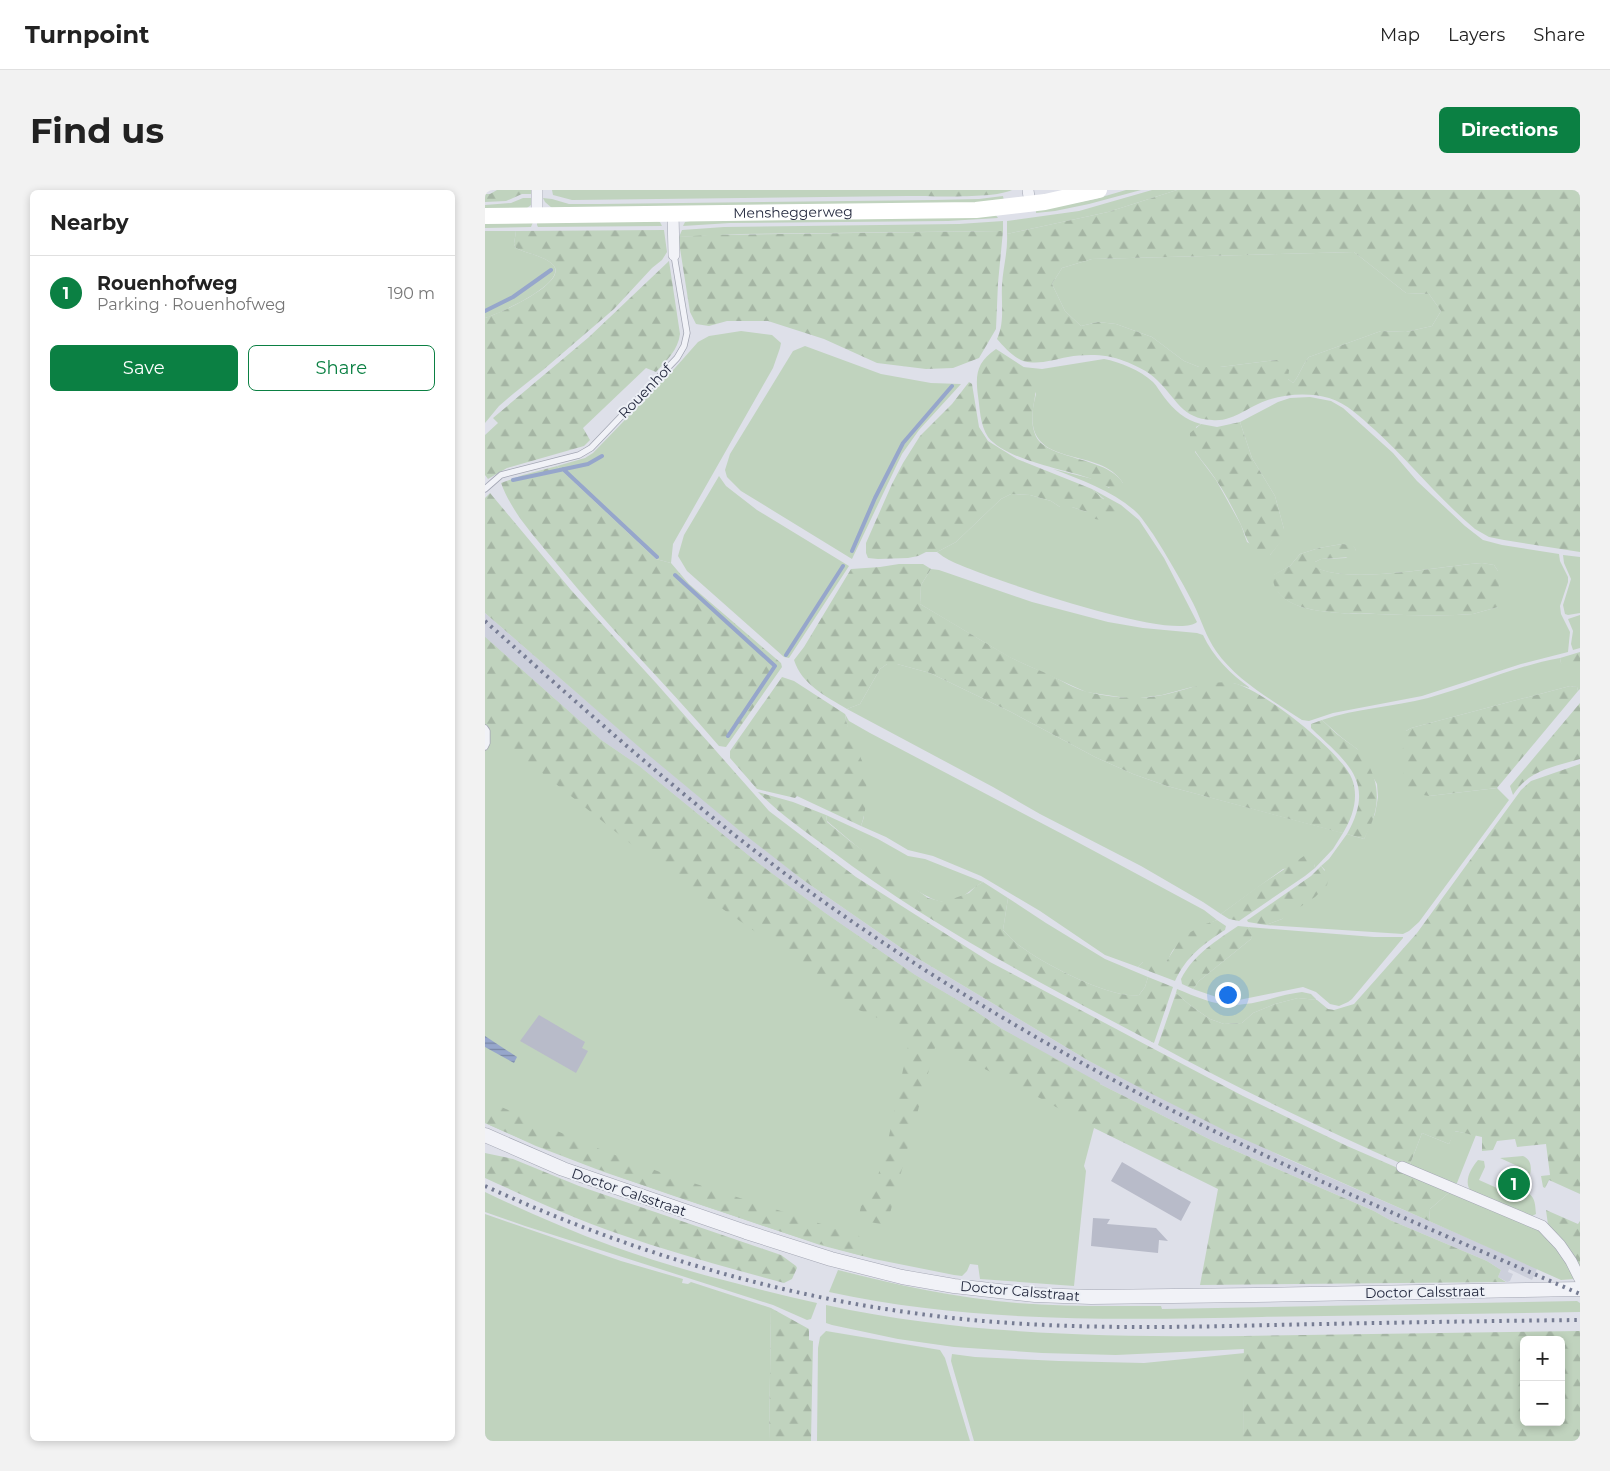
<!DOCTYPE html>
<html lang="en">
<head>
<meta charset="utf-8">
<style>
  :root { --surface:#fff; --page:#f2f2f2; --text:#222; --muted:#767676; --line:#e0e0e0; --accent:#0b8043 }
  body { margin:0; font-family:Montserrat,sans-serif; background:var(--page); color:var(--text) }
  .controls { position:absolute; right:15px; bottom:15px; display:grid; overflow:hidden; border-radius:8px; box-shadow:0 2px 8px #0003 }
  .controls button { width:45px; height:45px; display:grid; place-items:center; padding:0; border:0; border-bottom:1px solid var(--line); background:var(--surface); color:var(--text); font:25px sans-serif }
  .you { position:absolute; left:742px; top:804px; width:18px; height:18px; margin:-12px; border:4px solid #fff; border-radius:50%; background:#1a73e8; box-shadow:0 0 0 8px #1a73e833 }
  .badge { display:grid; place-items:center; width:32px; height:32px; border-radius:50%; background:var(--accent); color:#fff; font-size:16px; font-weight:700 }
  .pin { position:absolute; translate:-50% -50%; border:2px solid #fff; box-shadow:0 1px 5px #0006 }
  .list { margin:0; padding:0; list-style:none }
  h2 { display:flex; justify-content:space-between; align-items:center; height:65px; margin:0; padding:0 20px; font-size:21px }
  h2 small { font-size:16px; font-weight:400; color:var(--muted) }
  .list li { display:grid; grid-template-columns:32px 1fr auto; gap:15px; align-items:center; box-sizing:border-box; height:75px; padding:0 20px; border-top:1px solid var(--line) }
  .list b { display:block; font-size:19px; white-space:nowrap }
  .list p { margin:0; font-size:16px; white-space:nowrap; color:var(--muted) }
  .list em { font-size:16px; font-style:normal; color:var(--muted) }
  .actions { display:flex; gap:10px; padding:15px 20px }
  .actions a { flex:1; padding:11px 0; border:1px solid var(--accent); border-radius:8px; text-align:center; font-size:18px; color:var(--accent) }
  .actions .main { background:var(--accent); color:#fff }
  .map { position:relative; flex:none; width:1095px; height:1251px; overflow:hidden; border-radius:8px }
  header { display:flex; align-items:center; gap:30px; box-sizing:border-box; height:70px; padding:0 25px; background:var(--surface); border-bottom:1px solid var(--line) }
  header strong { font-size:24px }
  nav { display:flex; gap:28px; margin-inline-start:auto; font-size:18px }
  .intro { display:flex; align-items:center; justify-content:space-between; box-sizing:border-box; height:120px; padding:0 30px }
  h1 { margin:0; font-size:35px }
  .button { padding:12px 22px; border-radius:8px; background:var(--accent); color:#fff; font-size:18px; font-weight:700 }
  main { display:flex; gap:30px; padding:0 30px }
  aside { flex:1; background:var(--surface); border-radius:8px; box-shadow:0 2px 8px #0003 }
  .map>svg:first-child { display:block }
</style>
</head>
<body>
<header>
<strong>Turnpoint</strong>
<nav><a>Map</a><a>Layers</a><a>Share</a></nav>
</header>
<div class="intro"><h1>Find us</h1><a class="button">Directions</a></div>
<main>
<aside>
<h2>Nearby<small></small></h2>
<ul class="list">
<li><span class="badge">1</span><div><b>Rouenhofweg</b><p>Parking · Rouenhofweg</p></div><em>190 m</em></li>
</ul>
<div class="actions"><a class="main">Save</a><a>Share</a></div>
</aside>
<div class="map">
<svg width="1095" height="1251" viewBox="0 0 1095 1251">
  <defs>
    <pattern id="forest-firs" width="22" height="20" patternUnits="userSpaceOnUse" patternTransform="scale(1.25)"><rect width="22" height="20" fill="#c0d3be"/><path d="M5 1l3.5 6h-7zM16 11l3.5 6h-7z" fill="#a5b5a4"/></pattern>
    <pattern id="water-rules" width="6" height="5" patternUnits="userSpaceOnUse" patternTransform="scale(1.25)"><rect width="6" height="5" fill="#96a6cb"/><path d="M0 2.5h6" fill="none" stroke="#7a87a6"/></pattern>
  </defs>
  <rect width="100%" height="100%" fill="#dee0e9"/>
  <path fill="#cccfdb" d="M0,423L98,508L318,690L422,762L604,871L798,967L1051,1078L1052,1079L1047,1090L1024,1079L1023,1082L1028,1084L1025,1091L1022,1092L1013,1087L1016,1080L1002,1071L905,1030L889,1021L728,951L609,891L517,839L484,817L430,785L340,723L269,670L154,576L116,550L0,447Z"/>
  <path fill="#c0d3be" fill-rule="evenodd" d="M67,0H422V6L87,10L68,5Z
    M641,0H656L604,14L570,21L551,23V20L610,9Z
    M667,0H692L623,22L522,44V31L594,21Z
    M518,6L519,11L494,13L67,18L60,12L58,8L67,9L84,14H114L449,10L494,9Z
    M38,8H49L46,15L42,18L0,19V15L26,13Z
    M510,24L513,28L463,31L245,33L198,36L200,32L205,31Z
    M172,31L175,32L177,36L53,37L52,35V32Z
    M518,31V41L255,44L194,47L197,40L239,37L474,34Z
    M0,32H48L46,37L0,38Z
    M0,41H31L29,54L31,58C42,64 61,66 69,76C81,94 13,124 0,128Z
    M869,62L921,103L944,104L956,121L947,136L921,142L896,141L824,167C817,175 815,185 808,193L803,189L792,170L735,177H714L699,171L667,147L631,134L613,132L596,136L580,121L567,94L577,78L607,69Z
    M256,141L287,145L296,153L295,158L288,178L188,354L186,373L171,369L72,276L100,268L108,263L190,178L213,152L224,146Z
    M320,156L396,184L446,193L476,194L434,240L417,264L367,369L256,301L242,287L240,280L245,264L308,161Z
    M619,169C635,172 655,180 668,192C672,196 675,202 679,207C689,220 700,230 716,234L711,237L710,262L731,290L756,335L762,352L785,365L798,348L799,339L790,306L767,268L755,232L793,212L805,208L825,207L846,211L858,218L908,263L932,291L980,336L998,350L1017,355L1074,364L1075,371L1083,387V392L1075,416L1076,424L1085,442L1083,462L1036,474L937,506L848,523L824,531L817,530C787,510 752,491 731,461C721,447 716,429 708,413C696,390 682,366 668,344C662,336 657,327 649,320C626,300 596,290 568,279L612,290L624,298L638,293C613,252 529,285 551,204L538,177L557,179ZM857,354L868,356L871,360L861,368L836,369L830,372L829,377C865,395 955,376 997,373L1009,375L1013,381V417L988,424L971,425C944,426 918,425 891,424C863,423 786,427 789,385L805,376L815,364L834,358Z
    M234,286L241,296L272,320L364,376L304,468L299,467L202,381L193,366L199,345Z
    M607,299L636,315L654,330L679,368L712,432C689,453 496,386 464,370C460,368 456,365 452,362L471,352L516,309L526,304L545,305L566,311L575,317H587L602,322L619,309Z
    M1078,365L1095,367V423L1083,425L1080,424L1078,415L1086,389L1079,373Z
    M446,379L454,380L547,412L623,432L658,438L712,443L718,445C728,467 746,484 765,498L748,493L707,497L677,505L648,509L601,502L524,467L435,414L436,395Z
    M1095,425V458L1088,460L1086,454L1088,441L1083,429Z
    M0,447L116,550L154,576L269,670L340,723L430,785L484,817L517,839L615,893L609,938L599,976L601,981L589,1096L495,1089L493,1075L485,1074L482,1081L477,1086L469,1085L389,1069L335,1055L291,1040L119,982L51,956L0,933Z
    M1075,468L1076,473L1095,478V499L1093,501L1092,497L1085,496L926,538L921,541L944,606L1012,598L1024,610L934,732L924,741L918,744L781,735L797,729L840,680L836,676L844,669L862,644L879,649L890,624L893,607L892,594L872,559L856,547L837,530C872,518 908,517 943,508C987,496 1030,476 1075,468Z
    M402,474H412L445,483L526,522L610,567L648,584L682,596L858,643L848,659L830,678L829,674L798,679L736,724L718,712L656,676L555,624L508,597L362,519L375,514L395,479Z
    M360,524L364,531L385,543L583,647L719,720L732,730C716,736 702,747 689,759C685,763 685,768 681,772H658L653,777L620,765L555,721L496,686L448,666L423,660L401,647L376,636L379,627Z
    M341,625L393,649L423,666L440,669L498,692C485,699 474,714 458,712C433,709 364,650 342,631Z
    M523,708L561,733L620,769L663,787L660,797L654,805C625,809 559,774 535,756C529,752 523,745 518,740Z
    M763,737L889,747H918V748L867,809L863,812L854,816L845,814L831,802L818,797L749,811L740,810L708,799L714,791L766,749L767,742Z
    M692,799C714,808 735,818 760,814C779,812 798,804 817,802L826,804L832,810L813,808L790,814L768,823L757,833L739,834L725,829L706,816L691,803Z
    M969,941L991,945L972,993L970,994L924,977L937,943L964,954Z
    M1038,966C1048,970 1047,982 1043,990L1039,989L1043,981L1015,968Z
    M993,970L999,971L1000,977L994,990L1039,1010L1043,1003C1051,1008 1050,1016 1051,1024L1045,1027L986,1001C978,992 986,978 993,970Z
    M966,1001L1052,1037L1076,1063L1089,1089L1076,1090L944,1031L945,1019Z
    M0,1002C42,1022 83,1040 127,1056C194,1080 263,1097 332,1113L326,1129L322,1130L288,1115L40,1036L0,1022Z
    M0,1024L136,1071L198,1089L197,1093L203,1094L206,1092L286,1118L284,1251H0Z
    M353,1080C412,1095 471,1108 532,1113C580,1117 628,1116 676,1116L677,1119L1092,1111L1095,1113V1122C989,1124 883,1125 777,1127C632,1130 486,1133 344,1102Z
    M341,1115C478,1145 619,1147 759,1146V1159L631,1165L557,1163L469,1157L413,1149L347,1135L341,1133Z
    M341,1141L455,1160L460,1168L485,1251H332L333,1158L335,1147Z
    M760,1163L758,1251H489L466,1171L467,1164L490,1167L574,1171L659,1173Z"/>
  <path fill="url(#forest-firs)" fill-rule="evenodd" d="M12,0H49V4H37L21,11L0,12V4H5Z
    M422,0H527C508,9 445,6 422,6Z
    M692,0H1095V362L1019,350L1004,347L990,339C954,309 924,271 890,240C875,227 863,214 844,208C824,202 799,204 780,211C761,218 748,232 727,230C697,229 691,208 672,190C663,181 650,175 639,171C622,164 601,164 583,167C567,170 554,175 538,171C528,167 519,157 512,149C520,132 516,114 517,95C518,78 523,61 522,44L623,22ZM869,62L921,103L944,104L956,121L947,136L921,142L896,141L824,167C817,175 815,185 808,193L803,189L804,180L792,170L735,177H714L699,171L667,147L631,134L613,132L596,136L580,121L567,94L577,78L607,69Z
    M179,40L182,62L177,70L167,78L129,119L58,180L28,204L14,216L0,233V128C13,124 82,94 69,76C61,66 42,64 31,58L29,54L31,41Z
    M518,41L513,93L511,139L494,168L468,178L441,179L392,173L339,149L283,131H242L224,136L211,134L205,122L194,52V47L223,45Z
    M184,71L195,144C193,160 182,170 171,182L161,178L98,238L105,250L99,256L22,278L3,289L0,285V245L13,233L8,228L104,147Z
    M511,159L548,183C549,190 551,199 550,206C548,219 545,231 550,244C558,270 622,266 638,293L637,299C626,302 612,290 601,287C576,279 520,269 503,247C495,235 495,219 493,206C490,184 492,172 511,159Z
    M484,192L487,194L494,237L503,251L532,269L607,299L635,324L634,330L631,333L605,328L602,322L587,317H575L566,311L545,305L526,304L516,309L471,352L452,362H441L433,366L423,368L393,369L383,368L381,363V353L407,294L418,273L435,246L467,214Z
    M755,232L767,268L790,306L799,339V348L785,365L778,368C763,357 762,348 755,333C746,314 735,294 722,277C715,268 704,256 705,243L716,234L732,237Z
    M72,276L171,369L186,373L204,394L296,473L297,477L241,557L234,556C181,494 123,437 72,374C51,348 28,325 16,293L38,285Z
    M5,303L86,400L171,493L284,621L371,687L505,772L667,858L758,906L862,956L966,1001L945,1019L944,1031L745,943L667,904L604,871L422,762L318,690L255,641L161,563L0,423V308Z
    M857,354L868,355L871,360L868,367L836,369L830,372V377C864,395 956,376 997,373L1009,375L1013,381L1015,413L1013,417L988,424L971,425C944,426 918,425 891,424C863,423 786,427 788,385L805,376L815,364L834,358Z
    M414,374H438L446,379L436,395L435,414C465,431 493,449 523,466C536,473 551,479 565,485C577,491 590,499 603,502C627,508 653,510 678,505C701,500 724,489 748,493C776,498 857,562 867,589C874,607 868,627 858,643L853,642L682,596L648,584L610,567L526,522L445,483L412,474H402L395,479L375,514L362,519C341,506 317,495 309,470L319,457L366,379L395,377Z
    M0,447L116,550L154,576L269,670L340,723L430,785L484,817L517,839L609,891L728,951L889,1021L905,1030L1002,1071L1016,1080L1013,1087L1021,1092L715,1095L733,999L609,938L533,896L451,854L404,1027L396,1034L373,1030L376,1016L388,1004L404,946L426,842L369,818L295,759L156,662L12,547L0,535Z
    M1095,462V478H1082L1076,473L1075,468Z
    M297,487L309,491L360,524C362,541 371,555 377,571C384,592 383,616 376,636L312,606L310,608L272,599L245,568V561Z
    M1085,496L1092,497L1093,501L1012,598L944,606L933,604L922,598C916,581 916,559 921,541L926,538Z
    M1095,513V569C1068,577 1044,580 1028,605L1025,596Z
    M837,530C844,536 850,543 857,548C862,552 869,556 873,560C897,588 897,618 879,649L862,644C892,591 861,572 826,538V534Z
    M1095,574V1004L1064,990L1060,998L1058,997L1056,986L1065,985L1061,954L1032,957L1030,949L1012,951L1008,960L997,961V947L970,941L964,954L937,943L924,977C839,939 755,900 673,855L691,803L706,816L725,829L739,834L757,833L768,823L790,814L813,808L832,810L843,819L849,820L869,814L932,743L1036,600L1046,591Z
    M273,602L308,612L341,625L342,632L365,651L443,708L459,712L484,703L491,696L498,692L523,708L518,740C523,745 529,752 535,756C559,774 625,809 654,805L660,797L663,787L688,797L669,853C557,794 445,736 344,659C320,641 295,624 273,602Z
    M819,666L826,667L829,674L830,678L820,686L754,731L744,729L736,724L771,698Z
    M836,676L844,687L842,695L830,707L797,729L781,735L763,732L762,730L764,729L826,686Z
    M732,730L741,736L740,740C718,754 701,767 690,791L653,777L658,772H681L697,747L718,735Z
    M753,736L763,737L768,742L766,749L714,791L708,799L697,794L696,789C709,764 731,751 753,736Z
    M0,910L107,956L180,984L374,1046L383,1057L378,1066C323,1052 270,1033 216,1015C142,990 70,965 0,933Z
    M0,963L28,969L94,996L296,1065L311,1076L312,1078L307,1089L299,1093C244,1078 188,1063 134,1044C88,1028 44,1008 0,988Z
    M1061,1020L1093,1034L1095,1031V1080L1063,1035Z
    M286,1118L324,1139V1150L328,1151L326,1251H284Z
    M1095,1141V1251H758L759,1146ZM1039,1150H1076V1232H1039Z"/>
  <path fill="url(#water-rules)" d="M0,846L32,867L29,873L0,857Z"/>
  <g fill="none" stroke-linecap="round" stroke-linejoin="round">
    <path stroke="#96a6cb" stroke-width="4" d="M0,121L28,107L66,80
      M78,279L172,367
      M28,290L103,274L117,266
      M367,361L390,308L418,253L467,196
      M190,385L290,476L243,546
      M301,465L358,376"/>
  </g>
  <path fill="#b8bbc9" d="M54,825L100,852L97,858L103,861L91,883L35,851Z
    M637,972L706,1012L696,1031L626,991Z
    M608,1028L625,1029L622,1034L671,1038L683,1051L674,1050L673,1063L606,1056Z"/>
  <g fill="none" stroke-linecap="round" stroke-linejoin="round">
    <defs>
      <path id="service" d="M0,299L16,285L94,265L106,258L192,168L199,156L202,143L189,65
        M0,538L2,541V553L0,557"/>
      <path id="minor" d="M52,0V25
        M543,0L545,14
        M188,23L189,65
        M917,977L1057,1036L1075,1055L1086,1071L1095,1089"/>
      <path id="tertiary" d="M0,945L78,979L261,1042L346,1069L417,1087L469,1096L550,1105L606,1107L770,1105L1095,1099"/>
    </defs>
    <use href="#service" stroke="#a3a6b3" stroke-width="7"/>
    <use href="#minor" stroke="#a3a6b3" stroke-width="12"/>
    <use href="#tertiary" stroke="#a3a6b3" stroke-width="15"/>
    <use href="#service" stroke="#f1f2f7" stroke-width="5.5"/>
    <use href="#minor" stroke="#f1f2f7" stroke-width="11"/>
    <use href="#tertiary" stroke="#f1f2f7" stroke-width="14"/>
    <path stroke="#fff" stroke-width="16" id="s1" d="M0,26L491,20L560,12L614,0"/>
    <path stroke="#767c93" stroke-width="4" stroke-dasharray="2.5 5" stroke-linecap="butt" d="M0,431C81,503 162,576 247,643C310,693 376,739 443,782C535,840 629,893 727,940C847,999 972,1050 1095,1104
      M0,996C136,1058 280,1103 428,1123C547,1140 667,1138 787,1135C889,1133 992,1131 1095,1130"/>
  </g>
  <g text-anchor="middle" stroke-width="4" stroke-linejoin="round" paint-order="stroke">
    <g font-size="14" fill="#262b40" stroke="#edf0f6">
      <text dy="5" stroke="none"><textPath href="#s1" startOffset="308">Mensheggerweg</textPath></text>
      <text transform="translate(160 201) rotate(-46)" y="5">Rouenhof</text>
      <text transform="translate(144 1002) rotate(19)" y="5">Doctor Calsstraat</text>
      <text transform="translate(535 1101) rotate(5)" y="5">Doctor Calsstraat</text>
      <text transform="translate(940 1102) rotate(-1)" y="5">Doctor Calsstraat</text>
    </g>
  </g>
</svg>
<div class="controls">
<button>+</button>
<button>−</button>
</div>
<div class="you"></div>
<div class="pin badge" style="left:1029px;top:994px">1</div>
</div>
</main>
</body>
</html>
